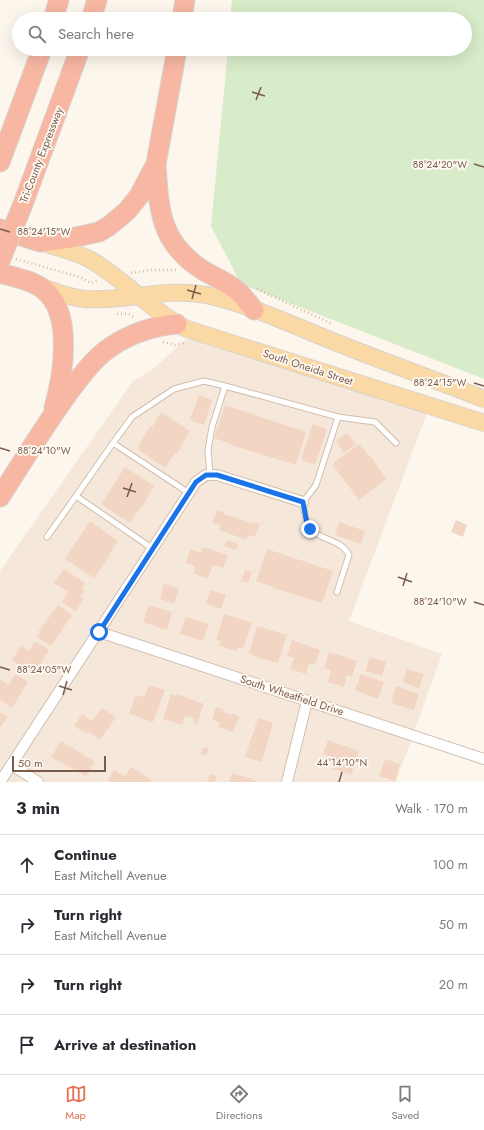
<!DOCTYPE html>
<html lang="en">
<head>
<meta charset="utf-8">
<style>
  :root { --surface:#fff; --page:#f2f2f3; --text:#2b2b33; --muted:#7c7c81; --line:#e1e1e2; --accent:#e76f51 }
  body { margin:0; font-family:Jost,sans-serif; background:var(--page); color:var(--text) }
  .scale { position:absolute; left:12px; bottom:10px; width:94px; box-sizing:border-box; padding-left:4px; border:2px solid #7a5c4d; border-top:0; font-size:11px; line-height:14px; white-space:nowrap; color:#7a5c4d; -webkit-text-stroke:3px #fffaf3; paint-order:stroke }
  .stop { position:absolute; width:12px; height:12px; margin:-9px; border:3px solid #1a73e8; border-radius:50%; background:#fff }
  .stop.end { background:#1a73e8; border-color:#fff; box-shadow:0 1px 4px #0008 }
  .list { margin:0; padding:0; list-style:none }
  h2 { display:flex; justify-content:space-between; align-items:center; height:52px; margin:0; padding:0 16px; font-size:17px }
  h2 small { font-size:13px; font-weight:400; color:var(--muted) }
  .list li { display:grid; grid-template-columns:26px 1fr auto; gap:12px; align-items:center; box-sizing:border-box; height:60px; padding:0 16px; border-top:1px solid var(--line) }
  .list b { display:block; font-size:15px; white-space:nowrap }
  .list p { margin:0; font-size:13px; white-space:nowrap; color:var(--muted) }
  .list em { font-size:13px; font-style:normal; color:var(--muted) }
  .icon { flex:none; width:22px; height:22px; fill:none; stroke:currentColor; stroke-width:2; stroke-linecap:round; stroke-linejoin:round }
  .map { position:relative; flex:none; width:484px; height:782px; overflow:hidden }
  .search { position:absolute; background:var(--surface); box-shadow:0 4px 16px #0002; left:12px; right:12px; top:12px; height:44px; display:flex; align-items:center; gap:10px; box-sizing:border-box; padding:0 14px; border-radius:22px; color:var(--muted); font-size:15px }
  .sheet { height:292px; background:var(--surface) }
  nav { display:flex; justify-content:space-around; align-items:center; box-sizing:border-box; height:56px; border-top:1px solid var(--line); background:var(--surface); font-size:11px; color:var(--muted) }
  nav a { display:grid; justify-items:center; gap:2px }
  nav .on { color:var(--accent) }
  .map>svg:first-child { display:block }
</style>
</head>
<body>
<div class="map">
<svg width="484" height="782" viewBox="0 0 484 782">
  <rect width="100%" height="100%" fill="#fdf6ec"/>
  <path fill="#f5e8da" d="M186,339L216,343L427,413L349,621L442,654L396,782H0V571L133,381L151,371Z"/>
  <path fill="#d8ecc9" d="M232,0H484V379L241,284L211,226L228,49H465V19H230Z"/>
  <path fill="#f3d5c3" d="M199,395L212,400L204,425L190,420Z
    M225,405L306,432L296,465L231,445V444L214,438Z
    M161,412L190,431L177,454L175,453L165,468L137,449L150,426L152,427Z
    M313,424L327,429L315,465L301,460Z
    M347,433L356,444L344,453L336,441Z
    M359,444L369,456L370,455L386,479L359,500L332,464Z
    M125,467L154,486L141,509L140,508L130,523L101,504Z
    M217,510L224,512L223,514L246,521V522L252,524L253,522L260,524L255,537L248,535L247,540L219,530L220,525L212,523Z
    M456,520L467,525L463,537L451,532Z
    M90,521L118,541L109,555L110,556L94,578L65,559Z
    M339,522L365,531L361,544L335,535Z
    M227,540L238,544L236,550L224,546Z
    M203,547L228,555L223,568L213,565L208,579L194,574L195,566L186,563L190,549L201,553Z
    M267,549L333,571L322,603L273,588V587L256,581Z
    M64,569L85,583L82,588L85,590L80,596L84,599L76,611L62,602L68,592L54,583Z
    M245,570L252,572L248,583L241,581Z
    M164,584L179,588L174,604L160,599Z
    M210,590L226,595L221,609L206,604Z
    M58,605L72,615L51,646L37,637L40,633L38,632Z
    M149,605L172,612L167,630L143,622Z
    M224,614L252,623L243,649L238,647L237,651L219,646L221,641L216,640Z
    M186,617L209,624L203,641L180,634Z
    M257,626L287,635L278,663L252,656L253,654L249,653Z
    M292,640L320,650L315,665L309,663L306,674L290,669L294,658L287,656Z
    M35,641L49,650L34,675L12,660L21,646L29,651Z
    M329,652L357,661L352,677L347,675L344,687L328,682L331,670L324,668Z
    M370,657L386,662L382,676L365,671Z
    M407,669L424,674L419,688L403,682Z
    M15,674L28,682L12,708L0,700V679L9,685Z
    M361,674L384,682L378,699L355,690Z
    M149,685L165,690L153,722L129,714L135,695L142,697L143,695L145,696Z
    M396,686L419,694L414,710L391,703Z
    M171,694L177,696V694L204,704L197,724L193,723L194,718L185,716L182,725L163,719Z
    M216,707L224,710L223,712L232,715V713L239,717L233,732L218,727L220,722L212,720Z
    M102,708L116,717L100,740L88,732L87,734L74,726L82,714L92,721Z
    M0,712L8,717L0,728Z
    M258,718L273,723L262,762L245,757Z
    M328,740L359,751L351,775L333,769L335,762L332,761L333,758L323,754Z
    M61,741L95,762L86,776L51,757Z
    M203,747L209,748L206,756L201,754Z
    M385,759L400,764L395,781L379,776Z
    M131,767L152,780L151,782H111L108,780L114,770L125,776Z
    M232,773L256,780V782H229Z
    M210,774L217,776L215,782H207Z"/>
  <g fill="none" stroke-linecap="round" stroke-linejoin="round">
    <defs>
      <path id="lane" d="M225,386L338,417L316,485L303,502C304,509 305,517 307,524C314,540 341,538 349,555L337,592
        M338,417L375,422L396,443
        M113,443L132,417L174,389L204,381L225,386L212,427L208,450L210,475
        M76,496L113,443L189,493
        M47,537L76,496L153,549"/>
      <path id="street" d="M99,632L484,759
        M12,765L38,782
        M0,782L196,482L206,475H217L303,502
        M287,782L307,701"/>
      <path id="primary" d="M42,242C58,248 76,252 91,260C125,280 151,311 187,329L484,423
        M39,286C54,291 69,298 85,299C125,302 166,287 206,295C252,305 296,327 340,344C387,363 436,380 484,399"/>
      <path id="highway" d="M53,19L59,0
        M91,19L97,0
        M182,19L185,0
        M0,162L42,49
        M156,165C159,210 160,242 201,269C212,276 225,281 235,289C243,295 248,303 254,310
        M23,204L80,49
        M0,229L40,242L71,238L99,232L109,226L127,211L139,196L156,164L177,49
        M0,273C13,277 32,280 43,289C74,312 63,376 54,408
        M0,497C24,460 46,423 72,388C84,373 95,357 112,346C132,333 153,326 177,324"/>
    </defs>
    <use href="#lane" stroke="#d1beb0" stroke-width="7"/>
    <use href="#street" stroke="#d1beb0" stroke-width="12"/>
    <use href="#primary" stroke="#dad1cd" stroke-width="18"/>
    <use href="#highway" stroke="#dad1cd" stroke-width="21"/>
    <path stroke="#d9b8a5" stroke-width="2.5" stroke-dasharray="1 3" stroke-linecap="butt" d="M16,259L80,277L91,283L99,280
      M131,273L151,270H178
      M257,289L332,324
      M117,314H129L135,318
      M163,342L175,345L184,343"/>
    <use href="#lane" stroke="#fff" stroke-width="5"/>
    <use href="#street" stroke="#fff" stroke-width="10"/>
    <use href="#primary" stroke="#fbd9a5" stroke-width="16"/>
    <use href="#highway" stroke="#f7b7a3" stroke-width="19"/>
    <defs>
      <path id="highway-bridge" d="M0,261L23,204"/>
    </defs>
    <use href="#highway-bridge" stroke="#dad1cd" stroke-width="21" stroke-linecap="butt"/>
    <use href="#highway-bridge" stroke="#f7b7a3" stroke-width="19"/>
  </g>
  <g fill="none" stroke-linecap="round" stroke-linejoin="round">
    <path stroke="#1a73e8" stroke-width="5" d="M99,632L196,482L206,475H217L303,502L307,524L310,529"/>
  </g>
  <path fill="none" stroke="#7a5c4d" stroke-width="1.5" d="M252,92L265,96M256,100L261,87M474,164L484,167M0,229L10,232M187,290L201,294M192,299L196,285M474,383L484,386M0,448L10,451M123,488L136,492M127,497L132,483M398,577L412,582M403,586L407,573M474,602L484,605M0,667L10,670M59,686L72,690M63,695L67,681M339,782L342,772"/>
  <g text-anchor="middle" stroke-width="3.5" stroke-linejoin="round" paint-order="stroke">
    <g font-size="11" fill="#7a5c4d" stroke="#fffaf3">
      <text transform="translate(41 155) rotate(-69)" y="4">Tri-County Expressway</text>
      <text transform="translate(308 367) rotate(18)" y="4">South Oneida Street</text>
      <text transform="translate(292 695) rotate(18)" y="4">South Wheatfield Drive</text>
    </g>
  </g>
  <g font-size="10" text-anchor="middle" fill="#7a5c4d" stroke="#fffaf3" stroke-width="3.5" stroke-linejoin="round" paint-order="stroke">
    <text x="440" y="168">88°24'20"W</text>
    <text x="44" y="235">88°24'15"W</text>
    <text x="440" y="386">88°24'15"W</text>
    <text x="44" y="454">88°24'10"W</text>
    <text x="440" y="605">88°24'10"W</text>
    <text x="44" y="673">88°24'05"W</text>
    <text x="342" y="766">44°14'10"N</text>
  </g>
</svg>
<div class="scale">50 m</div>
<div class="stop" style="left:99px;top:632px"></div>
<div class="stop end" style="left:310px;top:529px"></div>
<div class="search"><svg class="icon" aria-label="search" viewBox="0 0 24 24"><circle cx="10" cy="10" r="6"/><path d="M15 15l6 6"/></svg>Search here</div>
</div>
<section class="sheet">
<h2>3 min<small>Walk · 170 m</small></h2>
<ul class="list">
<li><svg class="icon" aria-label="ahead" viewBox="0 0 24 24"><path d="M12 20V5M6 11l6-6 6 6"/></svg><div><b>Continue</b><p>East Mitchell Avenue</p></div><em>100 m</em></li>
<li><svg class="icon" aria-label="right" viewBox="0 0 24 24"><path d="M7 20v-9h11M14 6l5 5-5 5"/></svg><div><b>Turn right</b><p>East Mitchell Avenue</p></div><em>50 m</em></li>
<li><svg class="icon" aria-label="right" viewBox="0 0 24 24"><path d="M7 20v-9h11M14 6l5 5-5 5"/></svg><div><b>Turn right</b></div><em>20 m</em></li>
<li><svg class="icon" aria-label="arrive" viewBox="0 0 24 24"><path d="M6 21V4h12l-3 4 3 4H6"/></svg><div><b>Arrive at destination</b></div></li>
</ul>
</section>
<nav>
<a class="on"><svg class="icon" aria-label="map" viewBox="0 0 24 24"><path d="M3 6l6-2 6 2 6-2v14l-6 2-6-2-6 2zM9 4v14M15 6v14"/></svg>Map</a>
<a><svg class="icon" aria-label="directions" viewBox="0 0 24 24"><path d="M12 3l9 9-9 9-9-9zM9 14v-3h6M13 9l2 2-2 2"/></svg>Directions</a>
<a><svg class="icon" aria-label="saved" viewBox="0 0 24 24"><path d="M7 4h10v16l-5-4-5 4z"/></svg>Saved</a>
</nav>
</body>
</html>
